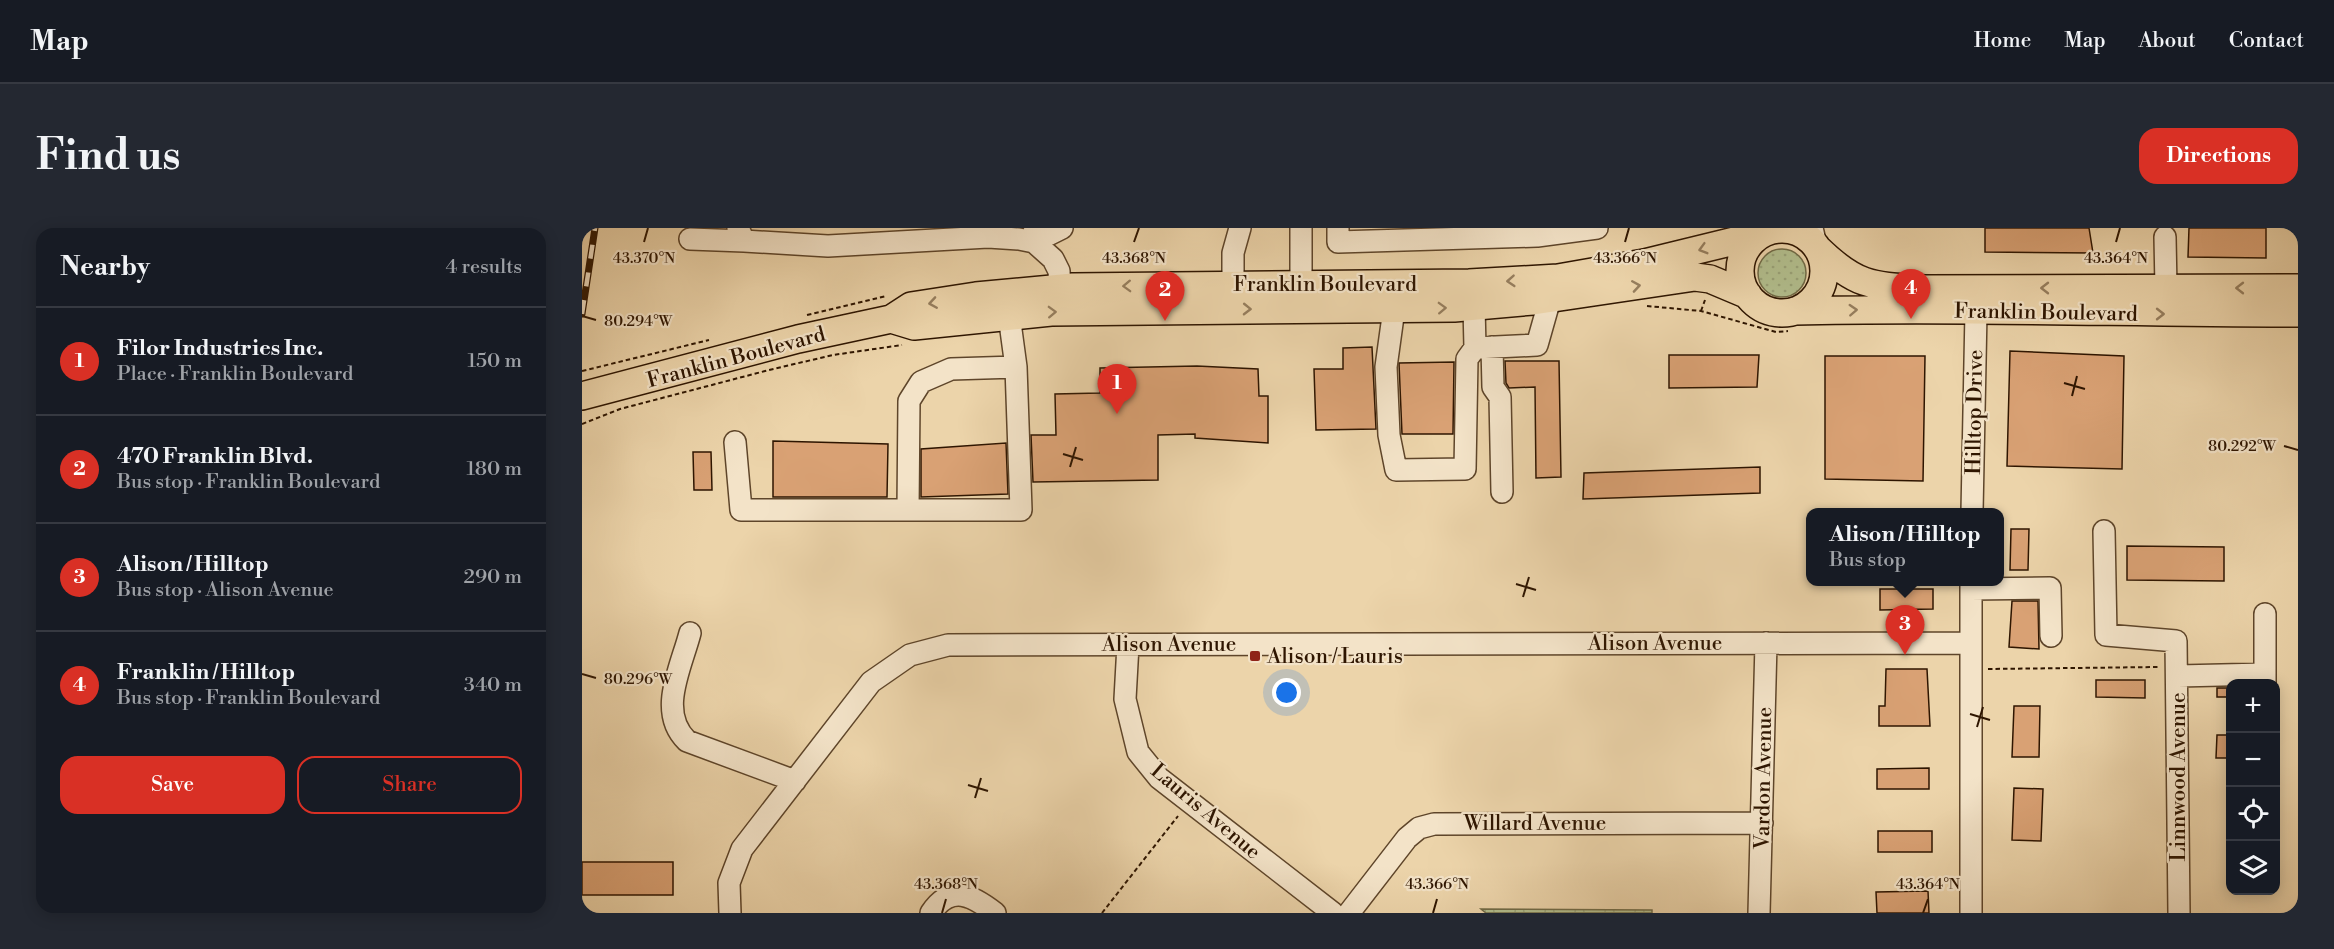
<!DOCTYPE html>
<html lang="en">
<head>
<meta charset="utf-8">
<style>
  :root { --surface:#171b24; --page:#242831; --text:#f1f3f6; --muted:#9ea1a6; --line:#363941; --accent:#d93025 }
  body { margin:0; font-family:"Libre Bodoni",serif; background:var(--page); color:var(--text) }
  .controls { position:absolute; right:18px; bottom:18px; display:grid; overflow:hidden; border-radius:12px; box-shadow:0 3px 15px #0003 }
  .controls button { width:54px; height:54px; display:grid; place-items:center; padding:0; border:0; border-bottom:2px solid var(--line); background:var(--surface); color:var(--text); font:30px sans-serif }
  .you { position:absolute; left:705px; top:465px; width:21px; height:21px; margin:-15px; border:4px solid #fff; border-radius:50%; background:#1a73e8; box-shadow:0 0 0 9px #1a73e833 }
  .badge { display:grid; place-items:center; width:39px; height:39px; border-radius:50%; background:var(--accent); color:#fff; font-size:20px; font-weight:700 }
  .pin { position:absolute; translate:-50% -50px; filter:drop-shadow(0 2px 3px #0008) }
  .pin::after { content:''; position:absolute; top:32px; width:21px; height:18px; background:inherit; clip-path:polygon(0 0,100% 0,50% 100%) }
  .popup { position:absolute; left:1224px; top:280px; width:198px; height:78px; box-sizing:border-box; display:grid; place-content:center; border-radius:12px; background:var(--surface); filter:drop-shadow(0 2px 4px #0005); font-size:20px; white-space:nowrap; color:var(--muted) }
  .popup b { font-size:22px; color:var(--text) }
  .popup::after { content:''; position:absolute; left:50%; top:100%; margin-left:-12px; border:12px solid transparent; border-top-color:var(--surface) }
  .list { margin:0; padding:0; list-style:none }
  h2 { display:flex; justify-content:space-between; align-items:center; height:78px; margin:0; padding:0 24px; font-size:26px }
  h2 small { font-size:20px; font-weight:400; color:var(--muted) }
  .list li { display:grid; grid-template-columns:39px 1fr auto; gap:18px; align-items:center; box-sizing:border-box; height:108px; padding:0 24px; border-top:2px solid var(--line) }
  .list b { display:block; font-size:22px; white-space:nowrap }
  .list p { margin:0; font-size:20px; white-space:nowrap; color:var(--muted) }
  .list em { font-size:20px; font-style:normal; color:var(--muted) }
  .actions { display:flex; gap:12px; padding:18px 24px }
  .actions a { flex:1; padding:14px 0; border:2px solid var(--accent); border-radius:18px; text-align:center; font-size:21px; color:var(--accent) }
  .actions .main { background:var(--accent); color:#fff }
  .icon { flex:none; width:33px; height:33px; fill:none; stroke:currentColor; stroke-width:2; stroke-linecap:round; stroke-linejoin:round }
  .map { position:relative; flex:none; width:1716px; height:685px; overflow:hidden; border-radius:18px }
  header { display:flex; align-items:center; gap:36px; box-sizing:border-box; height:84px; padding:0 30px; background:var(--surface); border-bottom:2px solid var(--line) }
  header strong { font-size:28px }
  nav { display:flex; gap:33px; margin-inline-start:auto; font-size:21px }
  .intro { display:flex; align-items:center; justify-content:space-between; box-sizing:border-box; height:144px; padding:0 36px }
  h1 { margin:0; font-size:42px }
  .button { padding:15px 27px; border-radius:18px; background:var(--accent); color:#fff; font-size:21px; font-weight:700 }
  main { display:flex; gap:36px; padding:0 36px }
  aside { flex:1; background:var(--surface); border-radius:18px; box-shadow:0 3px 15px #0003 }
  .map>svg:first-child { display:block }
</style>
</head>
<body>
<header>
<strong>Map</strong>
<nav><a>Home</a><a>Map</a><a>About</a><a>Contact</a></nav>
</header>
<div class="intro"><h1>Find us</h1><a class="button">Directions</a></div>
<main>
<aside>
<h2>Nearby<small>4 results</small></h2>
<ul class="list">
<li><span class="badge">1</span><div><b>Filor Industries Inc.</b><p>Place · Franklin Boulevard</p></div><em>150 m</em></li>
<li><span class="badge">2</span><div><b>470 Franklin Blvd.</b><p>Bus stop · Franklin Boulevard</p></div><em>180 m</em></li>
<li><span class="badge">3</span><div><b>Alison / Hilltop</b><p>Bus stop · Alison Avenue</p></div><em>290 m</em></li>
<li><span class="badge">4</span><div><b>Franklin / Hilltop</b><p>Bus stop · Franklin Boulevard</p></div><em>340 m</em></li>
</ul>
<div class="actions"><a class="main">Save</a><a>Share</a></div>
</aside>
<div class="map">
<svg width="1716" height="685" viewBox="0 0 1716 685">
  <defs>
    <pattern id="grass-dots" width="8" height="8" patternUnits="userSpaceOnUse" patternTransform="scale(1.5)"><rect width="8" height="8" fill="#b2be8d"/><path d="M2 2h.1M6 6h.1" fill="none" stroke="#99a278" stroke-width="1.8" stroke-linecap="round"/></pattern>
    <pattern id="forest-crowns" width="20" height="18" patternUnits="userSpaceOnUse" patternTransform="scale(1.5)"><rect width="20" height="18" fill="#b2be8d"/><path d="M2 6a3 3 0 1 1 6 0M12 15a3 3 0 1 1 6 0" fill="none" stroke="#99a278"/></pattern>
  </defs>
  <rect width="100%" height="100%" fill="#ecd4aa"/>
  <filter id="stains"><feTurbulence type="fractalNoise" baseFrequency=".00333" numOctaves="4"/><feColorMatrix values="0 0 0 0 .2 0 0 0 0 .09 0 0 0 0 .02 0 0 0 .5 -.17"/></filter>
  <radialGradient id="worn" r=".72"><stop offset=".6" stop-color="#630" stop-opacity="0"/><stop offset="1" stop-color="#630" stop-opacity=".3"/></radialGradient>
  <path fill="url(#grass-dots)" stroke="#706a46" stroke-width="1.5" d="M1176 45a24 24 0 1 1 48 0a24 24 0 1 1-48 0Z"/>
  <path fill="url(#forest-crowns)" stroke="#706a46" stroke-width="1.5" d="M899,681L1070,682V685H904Z"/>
  <path fill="#d9a174" stroke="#2e1500" stroke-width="1.5" d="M1403,0H1507L1511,25L1403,24Z
    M1607,0H1684V30L1606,29Z
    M790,119L794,201L734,202L732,141H761V120Z
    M1428,123L1542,128L1540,241L1425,238Z
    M1087,127H1177L1175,159L1087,160Z
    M1243,128H1343L1341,253L1243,251Z
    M923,133H977L979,249L954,250L953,159L927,160L924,155Z
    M872,134L871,206H820L817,135Z
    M615,138L676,141L677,168H686V215L613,210V206L576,207V252L451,254L449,207H474L473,166L518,165V140Z
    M191,213L306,216L305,269H191Z
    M424,215L426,266L339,269V221Z
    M111,224H129L130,262H112Z
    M1178,239V265L1001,271L1002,245Z
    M1429,301H1447L1446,342H1428Z
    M1545,318L1642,319V353L1545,352Z
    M1298,361H1351V381L1298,382Z
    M1430,373H1456L1457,421L1427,419Z
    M1304,441H1345L1348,498H1297V478H1303Z
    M1514,452H1563V470L1514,469Z
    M1635,460H1648V469H1635Z
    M1432,478H1458L1457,529H1430Z
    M1635,507H1648V530H1634Z
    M1347,540V561H1295V541Z
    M1432,560L1461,561L1459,613L1430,612Z
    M1296,603H1350V624H1296Z
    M0,634H91V667H0Z
    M1346,663L1347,685H1295L1294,664Z"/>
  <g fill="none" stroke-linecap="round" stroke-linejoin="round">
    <defs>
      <path id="minor" d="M156,0L162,13L246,18L406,9L437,11L452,14L471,31L477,43L478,61
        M756,0V14L955,8L1015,0
        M1230,0L1234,17
        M452,4V14L480,0
        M1583,9L1584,60
        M108,11L162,13
        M719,56V0
        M651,57V25L658,0
        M892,78L893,120L955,117L968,71
        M812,81L804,139L807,207L814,242L883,241L885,131L893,120
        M910,119L911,159L918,169L920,264
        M153,214L159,282H439L434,139L429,102L430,87
        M326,282L327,173L339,154L369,141L434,139
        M1390,284L1394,84
        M1522,303L1524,407L1594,413L1597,685
        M1389,361L1468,360L1469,408
        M1683,386V455
        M108,405C99,440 75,484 105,513L213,553
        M546,417L543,471L556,524L577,550L751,685
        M1596,448L1683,446
        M148,685L147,655L160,621L289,454L328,427L366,417L1388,415
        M349,685C369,655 391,668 413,685
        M767,685L825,610L837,600L852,596L1180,595
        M1177,685L1184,415
        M1389,685V354"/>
      <path id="major" d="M1158 43a42 42 0 1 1 84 0a42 42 0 1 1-84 0Z
        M1236,21C1275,59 1291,58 1343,61L1716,60
        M1213,83C1380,79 1548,85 1716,85
        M309,91L332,98L469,84L872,80L951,73L1113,49L1128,51L1166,67
        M0,168L216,111L309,91L329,78L394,68L491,59L887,55L976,50L1062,35L1177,7"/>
    </defs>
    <use href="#minor" stroke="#5e452a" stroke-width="24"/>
    <use href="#major" stroke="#2e1500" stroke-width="30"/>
    <path stroke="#2e1500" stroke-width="2" stroke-dasharray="4.5 3" stroke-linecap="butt" d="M1065,78L1119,83L1194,104L1206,103
      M1119,83L1123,72
      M225,87L304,68
      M0,143L127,112
      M0,196L38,181L187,142L251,127L320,117
      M1406,441L1577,439
      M520,685L596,588"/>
    <use href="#minor" stroke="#f3e3c8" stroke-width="21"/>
    <use href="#major" stroke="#ecd4aa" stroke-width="27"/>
    <defs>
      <path id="rail" d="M0,86L13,0"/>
    </defs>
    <use href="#rail" stroke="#2e1500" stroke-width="7"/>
    <use href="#rail" stroke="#f3e3c8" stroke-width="4.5" stroke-dasharray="14" stroke-linecap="butt"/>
  </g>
  <defs><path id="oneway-chevron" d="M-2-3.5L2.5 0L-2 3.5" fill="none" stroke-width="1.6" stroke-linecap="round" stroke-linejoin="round" transform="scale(1.5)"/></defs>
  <g stroke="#967e5e">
    <use href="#oneway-chevron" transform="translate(1121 21) rotate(164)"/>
    <use href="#oneway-chevron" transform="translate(929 53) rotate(176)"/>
    <use href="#oneway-chevron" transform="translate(545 58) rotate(178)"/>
    <use href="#oneway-chevron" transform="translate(1054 58) rotate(-9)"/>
    <use href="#oneway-chevron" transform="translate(1463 60) rotate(180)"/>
    <use href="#oneway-chevron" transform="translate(1658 60) rotate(-180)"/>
    <use href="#oneway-chevron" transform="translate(351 75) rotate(171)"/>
    <use href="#oneway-chevron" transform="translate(860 80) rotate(-2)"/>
    <use href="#oneway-chevron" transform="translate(665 81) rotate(1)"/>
    <use href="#oneway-chevron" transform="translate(1271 82) rotate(-3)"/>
    <use href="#oneway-chevron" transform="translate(470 84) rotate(-2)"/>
    <use href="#oneway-chevron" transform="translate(1578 86)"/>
  </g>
  <path fill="none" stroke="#2e1500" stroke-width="2" d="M62,14L66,0M552,14L557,0M1043,14L1047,0M1534,14L1538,0M0,88L14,92M1482,155L1503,161M1490,168L1495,148M1702,218L1716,222M481,226L501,232M488,239L494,219M934,356L954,362M941,369L947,349M0,446L14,450M1388,486L1408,492M1395,499L1401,479M386,557L406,563M393,570L399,550M360,685L364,671M851,685L855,671M1341,685L1346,671"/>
  <rect fill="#8f2418" stroke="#f3e3c8" stroke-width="2" x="667" y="422" width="12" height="12" rx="3"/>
  <g text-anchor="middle" stroke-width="4.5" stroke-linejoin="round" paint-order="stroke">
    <g font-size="21" fill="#2e1500" stroke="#f3e3c8">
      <text x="743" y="63">Franklin Boulevard</text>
      <text transform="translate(1464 84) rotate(1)" y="7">Franklin Boulevard</text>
      <text transform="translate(154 129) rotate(-15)" y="7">Franklin Boulevard</text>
      <text transform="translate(1392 184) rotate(-89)" y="7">Hilltop Drive</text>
      <text x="1073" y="422">Alison Avenue</text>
      <text x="587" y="423">Alison Avenue</text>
      <text transform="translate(1596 549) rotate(-90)" y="7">Linnwood Avenue</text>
      <text transform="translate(1181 550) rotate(-89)" y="7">Vardon Avenue</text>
      <text transform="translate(624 583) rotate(40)" y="7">Lauris Avenue</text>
      <text x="953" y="602">Willard Avenue</text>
    </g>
    <g font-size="21" fill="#2e1500" stroke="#f3e3c8" text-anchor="start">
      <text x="685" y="435">Alison / Lauris</text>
    </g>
  </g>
  <g font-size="15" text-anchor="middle" fill="#2e1500" stroke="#f3e3c8" stroke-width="4.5" stroke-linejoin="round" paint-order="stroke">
    <text x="62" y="35">43.370°N</text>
    <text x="552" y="35">43.368°N</text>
    <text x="1043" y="35">43.366°N</text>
    <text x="1534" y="35">43.364°N</text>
    <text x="56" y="98">80.294°W</text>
    <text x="1660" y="223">80.292°W</text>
    <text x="56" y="456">80.296°W</text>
    <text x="364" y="661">43.368°N</text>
    <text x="855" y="661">43.366°N</text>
    <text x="1346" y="661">43.364°N</text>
  </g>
  <rect width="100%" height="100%" filter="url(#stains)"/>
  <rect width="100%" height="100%" fill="url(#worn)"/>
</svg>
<div class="controls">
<button>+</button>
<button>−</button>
<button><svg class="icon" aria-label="locate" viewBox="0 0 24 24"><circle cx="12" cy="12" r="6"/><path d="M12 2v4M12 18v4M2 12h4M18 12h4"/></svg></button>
<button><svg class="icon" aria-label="layers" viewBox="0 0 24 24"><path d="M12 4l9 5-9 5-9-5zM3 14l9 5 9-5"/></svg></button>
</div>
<div class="you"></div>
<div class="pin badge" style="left:535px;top:186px">1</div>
<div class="pin badge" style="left:583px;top:93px">2</div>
<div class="pin badge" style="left:1323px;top:427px">3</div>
<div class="popup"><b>Alison / Hilltop</b>Bus stop</div>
<div class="pin badge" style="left:1329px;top:91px">4</div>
</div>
</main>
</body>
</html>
